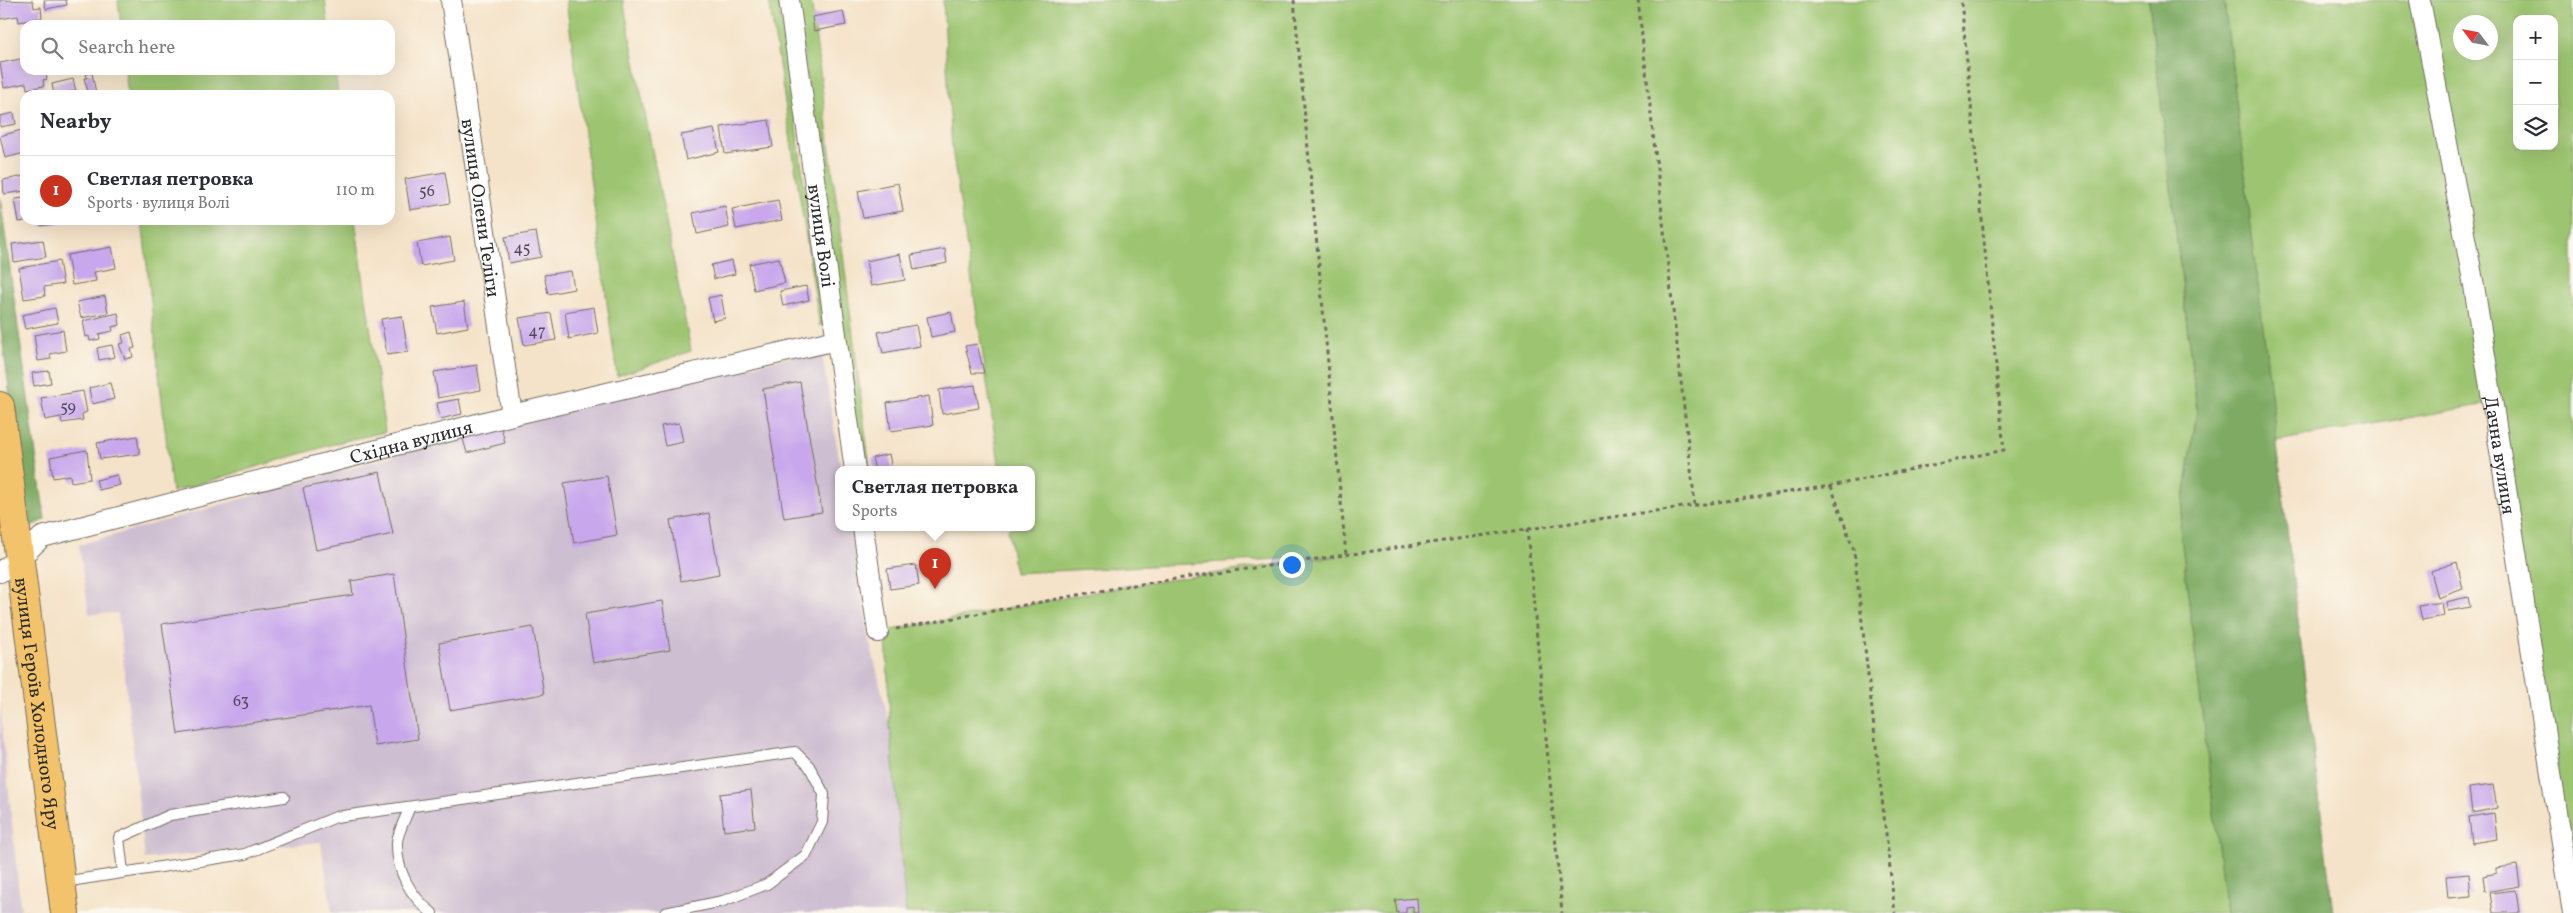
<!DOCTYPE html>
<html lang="en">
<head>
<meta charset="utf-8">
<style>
  :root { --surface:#fff; --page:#f2f2f3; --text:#2b2b33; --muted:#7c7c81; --line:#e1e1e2; --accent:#c8321e }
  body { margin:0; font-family:Vollkorn,serif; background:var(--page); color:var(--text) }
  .controls { position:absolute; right:15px; top:15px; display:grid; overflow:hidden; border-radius:10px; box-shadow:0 5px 20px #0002 }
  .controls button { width:45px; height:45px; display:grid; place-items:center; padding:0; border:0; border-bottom:1px solid var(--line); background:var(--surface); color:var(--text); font:25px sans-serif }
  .compass { position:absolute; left:2453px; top:15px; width:45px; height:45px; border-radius:50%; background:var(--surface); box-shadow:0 5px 20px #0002; rotate:302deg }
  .you { position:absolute; left:1291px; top:564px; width:18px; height:18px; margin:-12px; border:4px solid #fff; border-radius:50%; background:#1a73e8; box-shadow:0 0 0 8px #1a73e833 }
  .badge { display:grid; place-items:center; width:32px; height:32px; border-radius:50%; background:var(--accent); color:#fff; font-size:16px; font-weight:700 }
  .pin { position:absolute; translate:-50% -41px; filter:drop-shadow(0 1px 2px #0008) }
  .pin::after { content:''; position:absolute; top:26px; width:18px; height:15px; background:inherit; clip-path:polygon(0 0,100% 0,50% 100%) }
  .popup { position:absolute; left:835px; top:466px; width:200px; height:65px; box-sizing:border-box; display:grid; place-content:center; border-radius:10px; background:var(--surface); filter:drop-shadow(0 1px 4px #0005); font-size:16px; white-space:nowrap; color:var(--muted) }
  .popup b { font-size:19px; color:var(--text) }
  .popup::after { content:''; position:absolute; left:50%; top:100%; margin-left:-10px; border:10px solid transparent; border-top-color:var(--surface) }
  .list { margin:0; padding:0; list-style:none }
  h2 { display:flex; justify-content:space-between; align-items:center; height:65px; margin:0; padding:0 20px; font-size:21px }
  h2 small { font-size:16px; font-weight:400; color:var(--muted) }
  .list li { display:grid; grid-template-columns:32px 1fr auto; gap:15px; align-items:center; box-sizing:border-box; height:70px; padding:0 20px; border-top:1px solid var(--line) }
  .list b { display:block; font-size:19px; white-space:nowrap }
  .list p { margin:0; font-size:16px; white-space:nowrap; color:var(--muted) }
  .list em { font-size:16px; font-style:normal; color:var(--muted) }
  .icon { flex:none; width:28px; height:28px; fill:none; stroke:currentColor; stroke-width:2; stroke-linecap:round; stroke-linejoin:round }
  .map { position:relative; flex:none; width:2573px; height:913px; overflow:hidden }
  .search { position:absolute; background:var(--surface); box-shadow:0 5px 20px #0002; left:20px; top:20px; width:375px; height:55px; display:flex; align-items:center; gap:12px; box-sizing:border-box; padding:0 18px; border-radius:15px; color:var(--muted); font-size:19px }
  .panel { position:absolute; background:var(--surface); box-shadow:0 5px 20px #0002; left:20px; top:90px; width:375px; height:135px; border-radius:15px }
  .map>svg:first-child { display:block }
</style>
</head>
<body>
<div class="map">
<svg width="2573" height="913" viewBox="0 0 2573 913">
  <rect width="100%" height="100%" fill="#fbf7ec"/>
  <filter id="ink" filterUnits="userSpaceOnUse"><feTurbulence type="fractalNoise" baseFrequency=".02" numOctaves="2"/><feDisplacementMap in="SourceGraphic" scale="10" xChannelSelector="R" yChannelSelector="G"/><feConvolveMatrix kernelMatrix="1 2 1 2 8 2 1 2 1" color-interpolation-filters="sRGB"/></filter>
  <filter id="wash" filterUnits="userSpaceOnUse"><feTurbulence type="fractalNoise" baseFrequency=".0096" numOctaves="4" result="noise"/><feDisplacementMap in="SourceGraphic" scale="20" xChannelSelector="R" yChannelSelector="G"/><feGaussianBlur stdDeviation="1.12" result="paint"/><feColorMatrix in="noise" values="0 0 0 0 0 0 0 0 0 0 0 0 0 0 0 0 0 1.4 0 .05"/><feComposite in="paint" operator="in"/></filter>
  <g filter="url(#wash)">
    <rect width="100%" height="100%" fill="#f5e3c9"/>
    <path fill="#cebed1" d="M821,349L841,470H839V528H851L868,634L890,726L906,913H332L321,842L145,859L118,613L89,614L79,545L491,428Z
      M0,704L21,913H0Z"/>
    <path fill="#9dc571" stroke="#64784e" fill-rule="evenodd" d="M118,0H325L328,25H121Z
      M566,0H623L691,351L617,376Z
      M769,0H778L824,323L820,326Z
      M796,0H811L870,470H861Z
      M943,0H2149L2197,411L2180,527L2226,913H906L890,726L886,631L1127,586L1337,556L1015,573L1008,528H1031V470H1000L952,148Z
      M2224,0H2573V913L2493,403L2276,441ZM2517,19H2554V146H2517ZM2460,22H2490V52H2460Z
      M125,70H335L338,95H128Z
      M142,220H355L385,432L344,441L172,492Z"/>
    <path fill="#7eaa63" stroke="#546a47" d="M2149,0H2224L2333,913H2226L2180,527L2197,411Z
      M0,198L45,519L28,528L0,322Z"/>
    <g id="blocks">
      <path fill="#c8a7ec" d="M0,0L33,1L34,8L41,7L42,18L19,22L18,16L0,19Z
        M44,0H66L67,5L46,9Z
        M843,11L846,25L814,31L812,17Z
        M25,58V70H45L47,79L43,80L44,86L27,89L26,83L4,88L0,63Z
        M92,73L96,93L89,95L84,78H87L86,74Z
        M73,79L76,91L54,95L52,84Z
        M14,113L16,124L0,127V116Z
        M769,120L773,147L725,154L721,127Z
        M25,129V153L5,158L0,136Z
        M714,129L719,152L686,160L681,135Z
        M445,172L450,203L410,210L405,179Z
        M25,176V191L4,194L3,180Z
        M898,183L903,211L863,218L858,191Z
        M25,198V221L19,222L15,199Z
        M778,200L782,220L736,229L732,209Z
        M725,206L729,227L697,234L693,213Z
        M40,220H64V222L41,226Z
        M536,232L541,257L509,263L505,237Z
        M450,237L454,260L421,266L417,243Z
        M43,240L46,257L14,262L12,244Z
        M112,247L116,268L94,272L96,281L72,285L67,255Z
        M945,249L947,263L914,270L911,255Z
        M900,254L905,280L871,286L866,261Z
        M779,258L785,283L754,290L749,264Z
        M732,260L735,274L714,279L711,265Z
        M59,261L63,284L44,287L45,296L24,299L19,268Z
        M571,271L574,289L548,294L544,275Z
        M806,286L809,300L783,306L780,291Z
        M721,295L725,318L713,321L708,298Z
        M105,296L108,313L81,318L77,302Z
        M464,302L468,327L437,333L432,307Z
        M594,307L598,333L569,339L565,312Z
        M55,308L58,323L25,329L22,315Z
        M951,312L955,332L931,337L927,317Z
        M118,313L120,325L112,327L113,331L99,334L100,339L90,341L89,336L86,337L83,321Z
        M551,313L556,340L524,345L519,318Z
        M402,316L408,352L387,355L381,319Z
        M916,325L920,346L883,353L878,332Z
        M63,330L66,351L50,354L51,359L38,361L34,335Z
        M131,332L135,348L131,349L133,357L125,359L119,344L124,343L122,335Z
        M977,344L984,373H972L965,346Z
        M112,345L115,357L99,360L97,348Z
        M477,365L481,390L438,398L434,372Z
        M49,371L51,383L34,386L32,373Z
        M800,382L822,512L784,518L763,389Z
        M110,383L114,399L92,404L89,388Z
        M975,385L979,408L942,414L939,390Z
        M83,391L87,412L82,414L83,420L62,423L61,417L45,420L41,398Z
        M929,396L933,425L891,431L887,403Z
        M459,399L462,414L440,419L437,403Z
        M500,422L505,443L467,453L461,432Z
        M679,423L683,442L665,446L661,426Z
        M137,436L140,454L100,459L97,443Z
        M87,450L90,479L71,482L70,475L53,478L50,457Z
        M889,454L892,470H875L872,458Z
        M380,472L393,534L316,550L303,488Z
        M117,475L120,485L99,490L96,480Z
        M607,476L617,535L574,543L564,483Z
        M709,513L719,574L681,581L670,520Z
        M2457,562L2463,589L2438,598L2431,571Z
        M916,565L919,585L890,589L887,569Z
        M394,574L418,739L375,746L369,705L178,734L162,624L353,595L351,581Z
        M2468,597L2470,607L2448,611L2446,602Z
        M662,601L670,650L593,663L585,614Z
        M2442,602L2444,616L2422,620L2419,606Z
        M533,627L544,694L450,710L439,643Z
        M2493,785L2497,808L2472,813L2469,788Z
        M751,790L755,827L724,831L720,794Z
        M2494,813L2497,839L2472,843L2469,817Z
        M2517,865L2520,886L2485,892L2483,876L2497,873V868Z
        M2469,874L2471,896L2448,898L2446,876Z
        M2516,890L2519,913H2493L2490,893Z
        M1417,898L1418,913H1413V906L1406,907V913H1397L1395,900Z"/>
    </g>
  </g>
  <g filter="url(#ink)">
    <use href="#blocks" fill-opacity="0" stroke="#726b62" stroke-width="1"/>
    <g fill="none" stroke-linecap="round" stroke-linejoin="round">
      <defs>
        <path id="lane" d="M409,809C405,819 398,832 397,842C396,870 410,896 432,913
          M123,872L119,838L170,815L284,797
          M63,882L245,854L336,817L795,752L809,766L824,794L822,822L806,855L767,884L723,901L665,913"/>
        <g id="street">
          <path id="s1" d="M451,0L512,415"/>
          <path id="s2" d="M789,0L855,470"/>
          <path id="s3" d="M2420,0L2474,286L2573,913"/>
          <path d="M863,528L878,632"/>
          <path id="s4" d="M0,572L21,557L42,537L512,415L836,340"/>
        </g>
        <g id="primary">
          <path id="s5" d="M0,406L65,913"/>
        </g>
      </defs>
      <use href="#lane" stroke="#726b62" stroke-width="12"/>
      <use href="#street" stroke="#726b62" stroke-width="22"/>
      <use href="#primary" stroke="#726b62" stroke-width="30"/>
      <path stroke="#726b62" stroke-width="3" stroke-dasharray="4 4" stroke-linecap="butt" d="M1294,0L1346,555
        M1638,0L1695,505
        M1831,486L1854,551L1895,913
        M1527,529L1562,913
        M896,629L1127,586L1831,486L2004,450L1961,0"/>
      <use href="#lane" stroke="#fff" stroke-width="10"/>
      <use href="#street" stroke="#fff" stroke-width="20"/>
      <use href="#primary" stroke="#f2c36a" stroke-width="28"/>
    </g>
  </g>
  <g text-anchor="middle" stroke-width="4" stroke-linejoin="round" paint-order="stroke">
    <g font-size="16" fill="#524a5b">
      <text x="427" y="196">56</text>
      <text x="522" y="253">45</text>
      <text x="537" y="336">47</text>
      <text x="68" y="412">59</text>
      <text x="241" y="706">63</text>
    </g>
    <g font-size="19" fill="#2b2b2b" stroke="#fbf7ec">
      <text dy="7" stroke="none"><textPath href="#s1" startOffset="210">вулиця Олени Теліги</textPath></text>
      <text dy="7" stroke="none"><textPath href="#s2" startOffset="238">вулиця Волі</textPath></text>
      <text dy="7" stroke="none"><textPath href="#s4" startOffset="436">Східна вулиця</textPath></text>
      <text dy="7" stroke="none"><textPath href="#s3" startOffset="462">Дачна вулиця</textPath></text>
      <text dy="7" stroke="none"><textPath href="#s5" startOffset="300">вулиця Героїв Холодного Яру</textPath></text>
    </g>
  </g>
</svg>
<div class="controls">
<button>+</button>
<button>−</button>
<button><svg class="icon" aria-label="layers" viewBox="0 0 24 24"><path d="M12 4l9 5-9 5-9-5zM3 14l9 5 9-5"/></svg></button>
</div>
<svg class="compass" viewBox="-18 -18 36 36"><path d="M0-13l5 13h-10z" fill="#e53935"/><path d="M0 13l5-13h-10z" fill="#7c7c81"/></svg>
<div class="you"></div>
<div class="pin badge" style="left:935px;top:589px">1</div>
<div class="popup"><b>Светлая петровка</b>Sports</div>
<div class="search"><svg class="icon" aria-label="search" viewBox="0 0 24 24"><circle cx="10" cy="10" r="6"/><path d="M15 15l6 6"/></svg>Search here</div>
<section class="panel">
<h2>Nearby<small></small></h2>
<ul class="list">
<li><span class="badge">1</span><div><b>Светлая петровка</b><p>Sports · вулиця Волі</p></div><em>110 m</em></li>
</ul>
</section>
</div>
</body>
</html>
